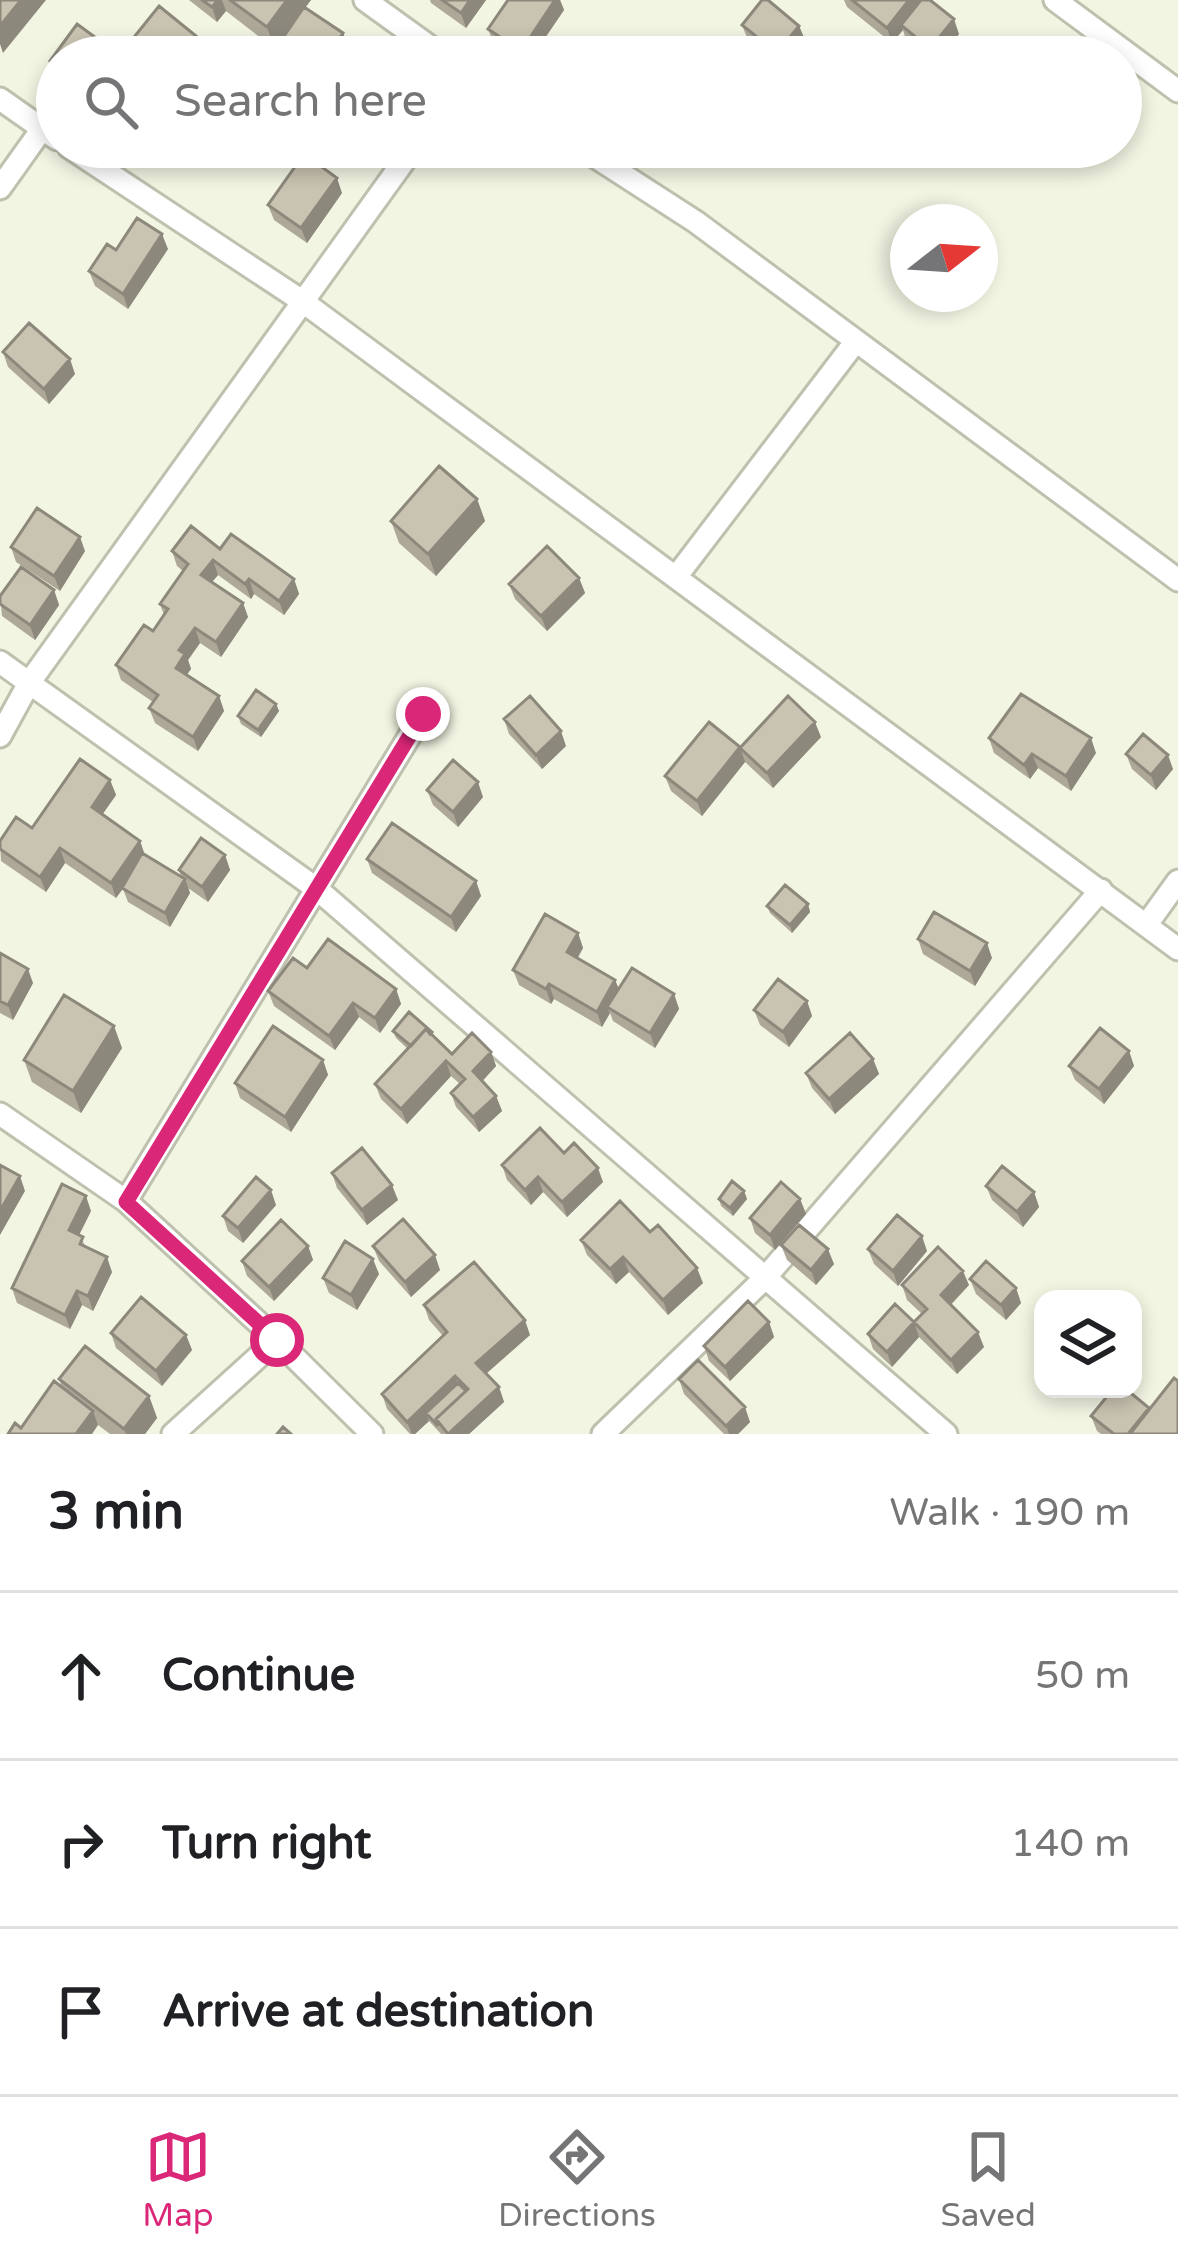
<!DOCTYPE html>
<html lang="en">
<head>
<meta charset="utf-8">
<style>
  :root { --surface:#fff; --page:#f2f2f2; --text:#202124; --muted:#757577; --line:#e0e0e0; --accent:#db2777 }
  body { margin:0; font-family:"Varela Round",sans-serif; background:var(--page); color:var(--text) }
  .controls { position:absolute; right:36px; bottom:36px; display:grid; overflow:hidden; border-radius:24px; box-shadow:0 6px 18px #0003 }
  .controls button { width:108px; height:108px; display:grid; place-items:center; padding:0; border:0; border-bottom:3px solid var(--line); background:var(--surface); color:var(--text); font:60px sans-serif }
  .compass { position:absolute; left:890px; top:204px; width:108px; height:108px; border-radius:50%; background:var(--surface); box-shadow:0 6px 18px #0003; rotate:73deg }
  .stop { position:absolute; width:36px; height:36px; margin:-27px; border:9px solid #db2777; border-radius:50%; background:#fff }
  .stop.end { background:#db2777; border-color:#fff; box-shadow:0 3px 12px #0008 }
  .list { margin:0; padding:0; list-style:none }
  h2 { display:flex; justify-content:space-between; align-items:center; height:156px; margin:0; padding:0 48px; font-size:51px }
  h2 small { font-size:39px; font-weight:400; color:var(--muted) }
  .list li { display:grid; grid-template-columns:78px 1fr auto; gap:36px; align-items:center; box-sizing:border-box; height:168px; padding:0 48px; border-top:3px solid var(--line) }
  .list b { display:block; font-size:45px; white-space:nowrap }
  .list em { font-size:39px; font-style:normal; color:var(--muted) }
  .icon { flex:none; width:66px; height:66px; fill:none; stroke:currentColor; stroke-width:2; stroke-linecap:round; stroke-linejoin:round }
  .map { position:relative; flex:none; width:1178px; height:1434px; overflow:hidden }
  .search { position:absolute; background:var(--surface); box-shadow:0 6px 18px #0003; left:36px; right:36px; top:36px; height:132px; display:flex; align-items:center; gap:30px; box-sizing:border-box; padding:0 42px; border-radius:66px; color:var(--muted); font-size:45px }
  .sheet { height:660px; background:var(--surface) }
  nav { display:flex; justify-content:space-around; align-items:center; box-sizing:border-box; height:168px; border-top:3px solid var(--line); background:var(--surface); font-size:33px; color:var(--muted) }
  nav a { display:grid; justify-items:center; gap:6px }
  nav .on { color:var(--accent) }
  .map>svg:first-child { display:block }
</style>
</head>
<body>
<div class="map">
<svg width="1178" height="1434" viewBox="0 0 1178 1434">
  <rect width="100%" height="100%" fill="#f2f5e2"/>
  <g fill="none" stroke-linecap="round" stroke-linejoin="round">
    <defs>
      <path id="street" d="M365,0L444,57
        M1055,0L1178,91
        M0,99L57,139
        M69,147L302,301L1178,949
        M580,147L696,222L1178,580
        M0,188L42,129
        M676,577L856,341
        M0,662L317,889L946,1434
        M0,736L29,683L414,147
        M1147,924L1178,881
        M0,1114L126,1201L277,1340L372,1434
        M126,1201L423,714
        M173,1434L277,1340
        M603,1434L764,1279L1101,890"/>
    </defs>
    <use href="#street" stroke="#bdc1ae" stroke-width="27"/>
    <use href="#street" stroke="#fff" stroke-width="21"/>
  </g>
  <path fill="#ada898" d="M189,0H311L305,7L343,33L349,48L343,57H280L277,46L275,49L226,11L217,22Z
    M430,0H486L466,28L431,3Z
    M508,0H560L564,10L532,57H512L494,44L488,29Z
    M844,0H930L959,34L941,57H928L906,40L903,30L892,43L847,7Z
    M742,25L799,26L805,40L792,57H769L748,40Z
    M222,147H265L248,168Z
    M342,193L307,243L274,220L268,205Z
    M168,249L128,309L95,286L89,271Z
    M3,352L75,374L49,404L8,367Z
    M477,499L485,521L436,576L399,543L391,521Z
    M11,547L85,551L60,591L16,562Z
    M220,549L294,579L299,594L284,615L254,594L251,599L218,575L212,582L243,603L248,617L221,657L200,643L188,660L191,669L186,675L219,696L224,711L198,751L155,723L149,708L153,702L121,680L116,665L153,631L164,615L160,604L183,571L177,566L172,551Z
    M579,578L585,593L547,631L515,599L509,584Z
    M54,590L59,605L35,640L2,616L0,596Z
    M276,704L279,711L261,737L241,724L238,716Z
    M504,719L566,746L542,769L509,734Z
    M821,737L773,788L745,762L702,816L671,791L665,776L740,748Z
    M989,738L1096,753L1071,791L1038,768L1030,779L994,753Z
    M1126,754L1173,769L1156,790L1132,769Z
    M110,780L116,795L102,815L140,841L145,855L181,876L179,870L225,855L230,870L208,902L188,888L190,893L170,927L128,902L123,889L116,898L65,863L46,892L1,861L0,841L32,828Z
    M427,790L483,797L458,827L433,805Z
    M367,859L476,881L481,896L456,932L372,873Z
    M808,904L810,912L792,933L770,913L767,906Z
    M578,933L583,948L578,958L615,980L619,989L674,994L679,1009L655,1048L613,1021L610,1013L602,1027L554,999L551,1004L519,985L513,970Z
    M918,939L992,958L975,986L923,954Z
    M0,953L33,983L13,1020L0,1013Z
    M307,968L396,989L401,1004L380,1033L359,1017L335,1050L274,1006L268,991Z
    M807,1001L812,1016L789,1047L760,1025L754,1010Z
    M393,1031L432,1032L434,1037L452,1054L491,1052L496,1066L482,1081L496,1096L502,1111L479,1132L456,1107L451,1093L460,1084L451,1076L407,1124L381,1099L375,1084L408,1049L396,1038Z
    M122,1048L81,1113L32,1082L24,1060Z
    M1129,1051L1134,1066L1104,1104L1075,1080L1069,1066Z
    M873,1059L879,1074L835,1114L812,1088L806,1073Z
    M323,1060L328,1075L291,1132L240,1098L235,1083Z
    M564,1153L603,1182L567,1217L543,1192L531,1205L507,1180L502,1165Z
    M332,1173L398,1200L367,1225L337,1188Z
    M986,1186L1034,1192L1039,1207L1023,1227L992,1200Z
    M744,1191L747,1199L733,1216L721,1206L719,1199Z
    M800,1199L806,1214L775,1250L755,1233L750,1218Z
    M276,1205L243,1243L228,1231L223,1216Z
    M91,1211L79,1235L86,1247L112,1272L93,1311L82,1305L70,1329L17,1303L12,1288Z
    M650,1232L703,1283L668,1315L629,1272L616,1284L587,1255L581,1240Z
    M781,1245L834,1264L816,1285L787,1260Z
    M308,1246L313,1260L274,1301L247,1276L242,1261Z
    M373,1246L440,1270L411,1297L379,1261Z
    M868,1249L927,1251L898,1286L874,1264Z
    M379,1274L357,1310L329,1293L323,1278Z
    M970,1279L1016,1288L1021,1303L1006,1320L976,1294Z
    M902,1285H969L951,1305L984,1347L957,1374L919,1337L914,1322L922,1314L907,1300Z
    M424,1305L530,1335L486,1374L499,1387L504,1402L469,1434H441L429,1421L415,1434H410L387,1409L382,1394L443,1336L429,1320Z
    M769,1322L774,1337L730,1381L709,1361L704,1346Z
    M914,1322L919,1337L892,1367L873,1349L868,1334Z
    M111,1333L186,1335L192,1350L162,1386L116,1348Z
    M59,1379L149,1396L157,1418L145,1434H110L98,1425L21,1428L62,1387Z
    M679,1379L750,1422L738,1434H724L684,1394Z
    M1150,1409L1178,1434H1101L1097,1431L1091,1416Z"/>
  <path fill="#8d887c" d="M21,0H46L3,53L0,44V26Z
    M218,0H222L226,11L217,22L212,7Z
    M287,0H311L275,49L267,27Z
    M470,0H486L466,28L461,13Z
    M555,0H560L564,10L532,57H523L521,51Z
    M909,0H924L901,25L903,30L892,43L887,28Z
    M954,19L959,34L941,57H934L930,49Z
    M799,26L805,40L792,57H779L777,53Z
    M343,33L349,48L343,57H327Z
    M196,36L202,51L197,57H179Z
    M99,40L104,55L102,57H86Z
    M248,147H265L248,168L242,154Z
    M337,178L342,193L307,243L301,228Z
    M162,234L168,249L128,309L123,294Z
    M70,359L75,374L49,404L44,389Z
    M477,499L485,521L436,576L428,554Z
    M80,537L85,551L60,591L54,576Z
    M213,560L218,575L206,589L201,575Z
    M579,578L585,593L547,631L541,616Z
    M249,579L254,594L251,599L245,584Z
    M294,579L299,594L284,615L279,601Z
    M54,590L59,605L35,640L30,625Z
    M243,603L248,617L221,657L216,642Z
    M195,628L200,643L188,660L191,669L181,683L176,668L179,650Z
    M219,696L224,711L198,751L193,737Z
    M276,704L279,711L261,737L258,730Z
    M815,722L821,737L773,788L767,773Z
    M561,731L566,746L542,769L536,755Z
    M1091,738L1096,753L1071,791L1066,776Z
    M740,747L745,762L702,816L697,801Z
    M1032,754L1038,768L1030,779L1024,765Z
    M1168,755L1173,769L1156,790L1151,775Z
    M110,780L116,795L97,822L92,807Z
    M478,782L483,797L458,827L453,812Z
    M140,841L145,856L116,898L111,883Z
    M60,848L65,863L46,892L40,877Z
    M225,855L230,870L208,902L202,887Z
    M185,879L190,893L170,927L165,913Z
    M476,881L481,896L456,932L451,917Z
    M808,904L810,912L792,933L790,925Z
    M578,933L583,948L572,966L567,952Z
    M987,943L992,958L975,986L970,971Z
    M28,969L33,983L13,1020L8,1005Z
    M615,980L621,995L607,1007L610,1013L602,1027L597,1012Z
    M549,984L554,999L551,1004L546,989Z
    M396,989L401,1004L380,1033L375,1018Z
    M674,994L679,1009L655,1048L650,1033Z
    M807,1001L812,1016L789,1047L783,1032Z
    M353,1003L359,1017L335,1050L329,1036Z
    M114,1026L122,1048L81,1113L73,1091Z
    M1129,1051L1134,1066L1104,1104L1099,1089Z
    M491,1052L496,1066L478,1086L473,1071Z
    M873,1059L879,1074L835,1114L829,1099Z
    M323,1060L328,1075L291,1132L285,1117Z
    M446,1061L451,1076L407,1124L401,1109Z
    M496,1096L502,1111L479,1132L473,1117Z
    M598,1168L603,1182L567,1217L562,1202Z
    M20,1176L25,1191L0,1235V1211Z
    M538,1177L543,1192L531,1205L525,1190Z
    M392,1185L398,1200L367,1225L362,1210Z
    M271,1190L276,1205L243,1243L238,1228Z
    M744,1191L747,1199L733,1216L730,1208Z
    M1034,1192L1039,1207L1023,1227L1017,1212Z
    M86,1196L91,1211L74,1245L69,1230Z
    M800,1199L806,1214L775,1250L770,1235Z
    M922,1236L927,1251L898,1286L893,1271Z
    M308,1246L313,1260L274,1301L269,1287Z
    M828,1249L834,1264L816,1285L811,1270Z
    M435,1255L440,1270L411,1297L405,1282Z
    M107,1257L112,1272L93,1311L88,1296Z
    M623,1257L629,1272L616,1284L610,1269Z
    M373,1259L379,1274L357,1310L351,1295Z
    M697,1268L703,1283L668,1315L663,1300Z
    M963,1271L969,1285L946,1309L941,1295Z
    M1016,1288L1021,1303L1006,1320L1001,1305Z
    M77,1291L82,1305L70,1329L65,1315Z
    M525,1320L530,1335L481,1378L476,1363Z
    M769,1322L774,1337L730,1381L725,1367Z
    M914,1322L919,1337L892,1367L887,1352Z
    M978,1332L984,1347L957,1374L951,1360Z
    M186,1335L192,1350L162,1386L156,1371Z
    M455,1376L461,1391L426,1413L429,1421L415,1434H412L407,1422Z
    M499,1387L504,1402L469,1434H448Z
    M149,1396L157,1418L145,1434H126L124,1429Z
    M745,1407L750,1422L738,1434H729L726,1426Z
    M93,1411L98,1425L92,1434H76Z"/>
  <path fill="#c9c3b1" stroke="#8d887c" stroke-width="3" d="M0,0H21L0,26Z
    M202,0H218L212,7Z
    M230,0H287L267,27Z
    M442,0H470L461,13Z
    M508,0H555L521,51L488,29Z
    M762,0H768L799,26L777,53L742,25Z
    M852,0H909L887,28Z
    M921,0H930L954,19L930,49L901,25Z
    M159,6L196,36L179,57H118Z
    M304,7L343,33L327,57H290L276,48Z
    M77,24L99,40L86,57H57V66L50,61Z
    M361,44L379,57H351Z
    M304,154L337,178L301,228L268,205Z
    M137,218L162,234L123,294L89,271L107,244L116,250Z
    M29,323L70,359L44,389L3,352Z
    M439,466L477,499L428,554L391,521Z
    M37,508L80,537L54,576L11,547Z
    M191,526L220,549L231,534L294,579L279,601L249,579L245,584L213,560L201,575L243,603L216,642L195,628L179,650L185,654L176,668L219,696L193,737L149,708L158,695L116,665L144,625L153,631L168,609L160,604L188,564L172,551Z
    M547,546L579,578L541,616L509,584Z
    M21,567L54,590L30,625L0,604V596Z
    M256,690L276,704L258,730L238,716Z
    M1021,694L1091,738L1066,776L1032,754L1024,765L989,738Z
    M530,696L561,731L536,755L504,719Z
    M788,696L815,722L767,773L740,748Z
    M709,722L740,747L697,801L665,776Z
    M1143,734L1168,755L1151,775L1126,754Z
    M80,759L110,780L92,807L140,841L111,883L60,848L40,877L0,849V841L16,817L32,828Z
    M453,760L478,782L453,812L427,790Z
    M392,823L476,881L451,917L367,859Z
    M201,838L225,855L202,887L179,870Z
    M142,853L185,879L165,913L122,888Z
    M785,885L808,904L790,925L767,906Z
    M934,912L987,943L970,971L918,939Z
    M545,914L578,933L567,952L615,980L597,1012L549,984L546,989L513,970Z
    M328,939L396,989L375,1018L353,1003L329,1036L268,991L293,958L307,968Z
    M0,953L28,969L8,1005L0,1001Z
    M632,968L674,994L650,1033L607,1007Z
    M778,979L807,1001L783,1032L754,1010Z
    M64,995L114,1026L73,1091L24,1060Z
    M409,1012L432,1032L430,1034L426,1029L411,1046L393,1031Z
    M273,1026L323,1060L285,1117L235,1083Z
    M1100,1028L1129,1051L1099,1089L1069,1066Z
    M426,1029L452,1054L472,1033L491,1052L473,1071L496,1096L473,1117L451,1093L465,1079L446,1061L401,1109L375,1084Z
    M850,1033L873,1059L829,1099L806,1073Z
    M540,1128L564,1153L574,1143L598,1168L562,1202L538,1177L525,1190L502,1165Z
    M362,1148L392,1185L362,1210L332,1173Z
    M0,1165L20,1176L0,1211Z
    M1002,1166L1034,1192L1017,1212L986,1186Z
    M256,1177L271,1190L238,1228L223,1216Z
    M732,1181L744,1191L730,1208L719,1199Z
    M781,1182L800,1199L770,1235L750,1218Z
    M62,1184L86,1196L69,1230L83,1237L80,1244L107,1257L88,1296L77,1291L65,1315L12,1288Z
    M620,1201L650,1232L658,1225L697,1268L663,1300L623,1257L610,1269L581,1240Z
    M897,1215L922,1236L893,1271L868,1249Z
    M403,1219L435,1255L405,1282L373,1246Z
    M281,1220L308,1246L269,1287L242,1261Z
    M799,1225L828,1249L811,1270L781,1245Z
    M345,1241L373,1259L351,1295L323,1278Z
    M938,1247L963,1271L941,1295L978,1332L951,1360L914,1322L927,1309L902,1285Z
    M986,1261L1016,1288L1001,1305L970,1279Z
    M474,1262L525,1320L476,1363L499,1387L448,1434L436,1419L468,1389L455,1376L407,1422L382,1394L447,1332L424,1305Z
    M141,1297L186,1335L156,1371L111,1333Z
    M748,1301L769,1322L725,1367L704,1346Z
    M895,1304L914,1322L887,1352L868,1334Z
    M85,1346L149,1396L124,1429L59,1379Z
    M698,1360L745,1407L726,1426L679,1379Z
    M1174,1378L1178,1381V1434H1130Z
    M54,1381L93,1411L76,1434H8L15,1423L21,1428Z
    M458,1383L466,1391L436,1419L438,1426L426,1413Z
    M1113,1389H1126L1149,1408L1128,1434H1114L1091,1416Z
    M283,1427L291,1434H277Z"/>
  <g fill="none" stroke-linecap="round" stroke-linejoin="round">
    <path stroke="#db2777" stroke-width="15" d="M277,1340L126,1202L423,714"/>
  </g>
</svg>
<div class="controls">
<button><svg class="icon" aria-label="layers" viewBox="0 0 24 24"><path d="M12 4l9 5-9 5-9-5zM3 14l9 5 9-5"/></svg></button>
</div>
<svg class="compass" viewBox="-18 -18 36 36"><path d="M0-13l5 13h-10z" fill="#e53935"/><path d="M0 13l5-13h-10z" fill="#757577"/></svg>
<div class="stop" style="left:277px;top:1340px"></div>
<div class="stop end" style="left:423px;top:714px"></div>
<div class="search"><svg class="icon" aria-label="search" viewBox="0 0 24 24"><circle cx="10" cy="10" r="6"/><path d="M15 15l6 6"/></svg>Search here</div>
</div>
<section class="sheet">
<h2>3 min<small>Walk · 190 m</small></h2>
<ul class="list">
<li><svg class="icon" aria-label="ahead" viewBox="0 0 24 24"><path d="M12 20V5M6 11l6-6 6 6"/></svg><div><b>Continue</b></div><em>50 m</em></li>
<li><svg class="icon" aria-label="right" viewBox="0 0 24 24"><path d="M7 20v-9h11M14 6l5 5-5 5"/></svg><div><b>Turn right</b></div><em>140 m</em></li>
<li><svg class="icon" aria-label="arrive" viewBox="0 0 24 24"><path d="M6 21V4h12l-3 4 3 4H6"/></svg><div><b>Arrive at destination</b></div></li>
</ul>
</section>
<nav>
<a class="on"><svg class="icon" aria-label="map" viewBox="0 0 24 24"><path d="M3 6l6-2 6 2 6-2v14l-6 2-6-2-6 2zM9 4v14M15 6v14"/></svg>Map</a>
<a><svg class="icon" aria-label="directions" viewBox="0 0 24 24"><path d="M12 3l9 9-9 9-9-9zM9 14v-3h6M13 9l2 2-2 2"/></svg>Directions</a>
<a><svg class="icon" aria-label="saved" viewBox="0 0 24 24"><path d="M7 4h10v16l-5-4-5 4z"/></svg>Saved</a>
</nav>
</body>
</html>
